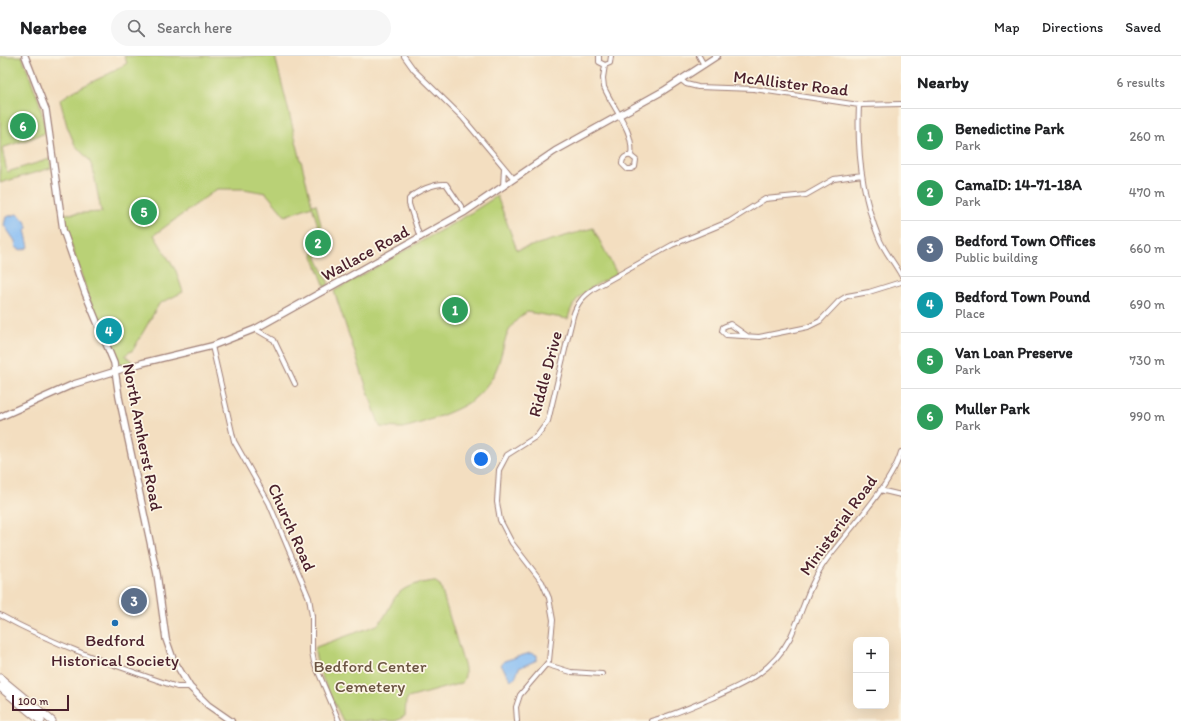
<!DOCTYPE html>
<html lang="en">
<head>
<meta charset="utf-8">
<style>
  :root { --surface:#fff; --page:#f6f6f6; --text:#202124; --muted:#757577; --line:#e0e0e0; --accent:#1f6fb2 }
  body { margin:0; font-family:Itim,sans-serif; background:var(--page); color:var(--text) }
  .controls { position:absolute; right:12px; bottom:12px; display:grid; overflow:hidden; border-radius:8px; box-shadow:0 4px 16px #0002 }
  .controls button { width:36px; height:36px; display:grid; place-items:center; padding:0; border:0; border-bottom:1px solid var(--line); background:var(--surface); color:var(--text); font:20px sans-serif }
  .scale { position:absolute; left:12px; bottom:10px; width:57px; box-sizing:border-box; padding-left:4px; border:2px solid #4a1f2b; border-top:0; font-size:11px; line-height:14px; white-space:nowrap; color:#4a1f2b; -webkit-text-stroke:3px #fcf5e5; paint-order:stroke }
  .you { position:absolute; left:481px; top:403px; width:14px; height:14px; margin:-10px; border:3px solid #fff; border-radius:50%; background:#1a73e8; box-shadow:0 0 0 6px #1a73e833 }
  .badge { display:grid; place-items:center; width:26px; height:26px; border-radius:50%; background:var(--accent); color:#fff; font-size:13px; font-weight:700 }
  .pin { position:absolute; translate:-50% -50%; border:2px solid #fff; box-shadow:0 1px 4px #0006 }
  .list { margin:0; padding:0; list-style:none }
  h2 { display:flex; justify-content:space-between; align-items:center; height:52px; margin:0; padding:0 16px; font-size:17px }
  h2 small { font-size:13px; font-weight:400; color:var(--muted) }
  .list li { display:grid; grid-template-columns:26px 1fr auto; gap:12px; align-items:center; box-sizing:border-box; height:56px; padding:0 16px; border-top:1px solid var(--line) }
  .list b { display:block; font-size:15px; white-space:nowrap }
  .list p { margin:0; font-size:13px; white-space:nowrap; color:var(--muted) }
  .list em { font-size:13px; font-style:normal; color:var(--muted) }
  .icon { flex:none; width:22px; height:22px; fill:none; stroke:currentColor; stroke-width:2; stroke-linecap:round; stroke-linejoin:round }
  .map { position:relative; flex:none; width:901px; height:665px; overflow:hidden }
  header { display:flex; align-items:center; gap:24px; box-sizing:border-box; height:56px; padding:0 20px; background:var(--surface); border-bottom:1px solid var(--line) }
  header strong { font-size:19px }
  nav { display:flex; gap:22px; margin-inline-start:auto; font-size:14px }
  .search { width:280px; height:36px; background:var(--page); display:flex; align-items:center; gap:10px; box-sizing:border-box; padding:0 14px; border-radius:22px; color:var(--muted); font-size:15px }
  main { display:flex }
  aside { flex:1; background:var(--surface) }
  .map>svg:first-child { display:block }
</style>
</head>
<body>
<header>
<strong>Nearbee</strong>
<div class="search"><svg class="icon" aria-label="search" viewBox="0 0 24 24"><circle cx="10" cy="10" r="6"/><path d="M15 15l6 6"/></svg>Search here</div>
<nav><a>Map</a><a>Directions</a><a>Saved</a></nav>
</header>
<main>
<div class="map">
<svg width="901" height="665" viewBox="0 0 901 665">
  <rect width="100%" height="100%" fill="#fcf5e5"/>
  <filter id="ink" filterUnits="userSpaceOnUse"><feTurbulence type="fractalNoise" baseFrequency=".025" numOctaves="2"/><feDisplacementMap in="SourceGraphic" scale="8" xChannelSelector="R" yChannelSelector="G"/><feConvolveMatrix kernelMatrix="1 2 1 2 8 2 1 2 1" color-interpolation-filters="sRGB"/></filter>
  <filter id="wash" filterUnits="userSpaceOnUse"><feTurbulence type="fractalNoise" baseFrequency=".012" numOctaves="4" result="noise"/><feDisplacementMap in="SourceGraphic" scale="16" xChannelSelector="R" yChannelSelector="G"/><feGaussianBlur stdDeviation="0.9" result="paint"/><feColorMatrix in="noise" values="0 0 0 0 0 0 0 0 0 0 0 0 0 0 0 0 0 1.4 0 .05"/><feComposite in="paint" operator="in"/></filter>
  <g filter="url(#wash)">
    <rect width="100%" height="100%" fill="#f3dec0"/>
    <path fill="#b9d176" stroke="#827850" d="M0,0H22L39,45L46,77L2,92L7,116L50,103L51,112L0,127Z
      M124,0H275L312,149L316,148L322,173L317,202L329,228L325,231L313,200L319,173L312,150L285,160L266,137L244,133H217L154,179L176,215L183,236L159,248L133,294L125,299L134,307L117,312L111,291L90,245L65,170L63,158L103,156L101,155L93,113L89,104L75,89L67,70L60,44C81,28 106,22 127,7Z
      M497,140L517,194L593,172L617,218C596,229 573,237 568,263L527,256C502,272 506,290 496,314C492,324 480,339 471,345C458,355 418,369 402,372C395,372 387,371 380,371L334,235L466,160Z
      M434,525L440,529L465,612V620L462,627L408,642L406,645L405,660L396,665H343C336,649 311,606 316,591L377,569C386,561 388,553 394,543C403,529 420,527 434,525Z"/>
    <path fill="#84bcf4" stroke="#676e90" d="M17,158L25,165L28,172L25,174L29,191L22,194L16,192L15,185L4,169L6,161Z
      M530,597L537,599V604L519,612L515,622L511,624L501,609L504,605Z"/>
  </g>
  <g filter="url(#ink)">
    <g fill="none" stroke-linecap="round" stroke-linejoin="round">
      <defs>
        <path id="street" d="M404,0L414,14L462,61L514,123
          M599,0V6L605,9
          M699,0L704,9
          M605,9L603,22L604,31C613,53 635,75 631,100L636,104L635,111L631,113H627L622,108C622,102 626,99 631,100
          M605,9L610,7L611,0
          M680,23L686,28L698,31L754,33L859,49L901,48
          M859,49C857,93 862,141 879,182C884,195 894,206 901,219
          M503,131L504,112
          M420,182L409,148V143C416,135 435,127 446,128L465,156
          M255,273L274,284L295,328
          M747,280L730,268L723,271L722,275L726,279L759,281L808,271L820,265L839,245L847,240L869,236L901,226
          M212,290L234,385L269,447L309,542L312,560V596L314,606L339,665
          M880,434L901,439
          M0,559C56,590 116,610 177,631H190
          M548,609L571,616L602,618
          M517,665L516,651L520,639L549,605L553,564L549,542L542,526L512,487L500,464L497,446L499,414L507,399L537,380L548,365L573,260C577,247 583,240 595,232L672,189L730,165L765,143L806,139L834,123L862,119
          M651,665C670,660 686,653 705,645C740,630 771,618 790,582C803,555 809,527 827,503C848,475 892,428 901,396"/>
        <path id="secondary" d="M25,0L46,54L63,174L85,237L114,307L119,341L157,518L166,583L173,603L190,631L208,649L231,665
          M0,361L74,328L142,307L212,290L255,273L465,156L555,95L663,35L717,0"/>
        <path id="highway" d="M0,622L52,665
          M0,631L41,665"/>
      </defs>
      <use href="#street" stroke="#9e7e76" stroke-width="6"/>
      <use href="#secondary" stroke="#9e7e76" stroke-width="8"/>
      <use href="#highway" stroke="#9e7e76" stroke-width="9"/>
      <use href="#street" stroke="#fff" stroke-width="4"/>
      <use href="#secondary" stroke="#fff" stroke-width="5.5"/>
      <use href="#highway" stroke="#fff" stroke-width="7"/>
    </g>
  </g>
  <circle fill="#1f6fb2" stroke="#fcf5e5" stroke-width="1.5" cx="115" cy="567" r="4"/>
  <g text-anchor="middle" stroke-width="3.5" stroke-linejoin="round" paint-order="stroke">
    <g font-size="17" fill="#4a1f2b" stroke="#fcf5e5">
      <text transform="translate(791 27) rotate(7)" y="6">McAllister Road</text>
      <text transform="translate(365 197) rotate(-29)" y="6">Wallace Road</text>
      <text transform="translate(545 318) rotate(-75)" y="6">Riddle Drive</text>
      <text transform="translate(143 381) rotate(79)" y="6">North Amherst Road</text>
      <text transform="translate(838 469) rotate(-54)" y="6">Ministerial Road</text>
      <text transform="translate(292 471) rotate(66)" y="6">Church Road</text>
    </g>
    <g font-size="17" fill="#4a1f2b" stroke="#fcf5e5">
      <text x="115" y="590">Bedford<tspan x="115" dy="20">Historical Society</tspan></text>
    </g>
    <g font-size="17" fill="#6b5442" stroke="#fcf5e5">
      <text x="370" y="616">Bedford Center<tspan x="370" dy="20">Cemetery</tspan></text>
    </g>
  </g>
</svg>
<div class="controls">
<button>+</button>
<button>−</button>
</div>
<div class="scale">100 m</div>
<div class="you"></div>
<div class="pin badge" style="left:455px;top:254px;background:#2e9e5b">1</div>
<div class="pin badge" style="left:318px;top:187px;background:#2e9e5b">2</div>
<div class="pin badge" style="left:134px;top:545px;background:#5c6f8a">3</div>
<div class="pin badge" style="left:109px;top:275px;background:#0f9aa8">4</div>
<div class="pin badge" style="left:144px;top:156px;background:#2e9e5b">5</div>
<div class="pin badge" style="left:23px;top:70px;background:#2e9e5b">6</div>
</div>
<aside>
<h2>Nearby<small>6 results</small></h2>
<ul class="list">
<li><span class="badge" style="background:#2e9e5b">1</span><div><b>Benedictine Park</b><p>Park</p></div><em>260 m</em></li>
<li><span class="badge" style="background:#2e9e5b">2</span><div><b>CamaID: 14-71-18A</b><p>Park</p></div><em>470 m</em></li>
<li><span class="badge" style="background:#5c6f8a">3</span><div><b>Bedford Town Offices</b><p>Public building</p></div><em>660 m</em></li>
<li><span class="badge" style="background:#0f9aa8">4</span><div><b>Bedford Town Pound</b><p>Place</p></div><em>690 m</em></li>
<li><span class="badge" style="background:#2e9e5b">5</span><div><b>Van Loan Preserve</b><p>Park</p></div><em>730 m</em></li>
<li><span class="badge" style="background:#2e9e5b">6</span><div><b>Muller Park</b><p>Park</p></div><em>990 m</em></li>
</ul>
</aside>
</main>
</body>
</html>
